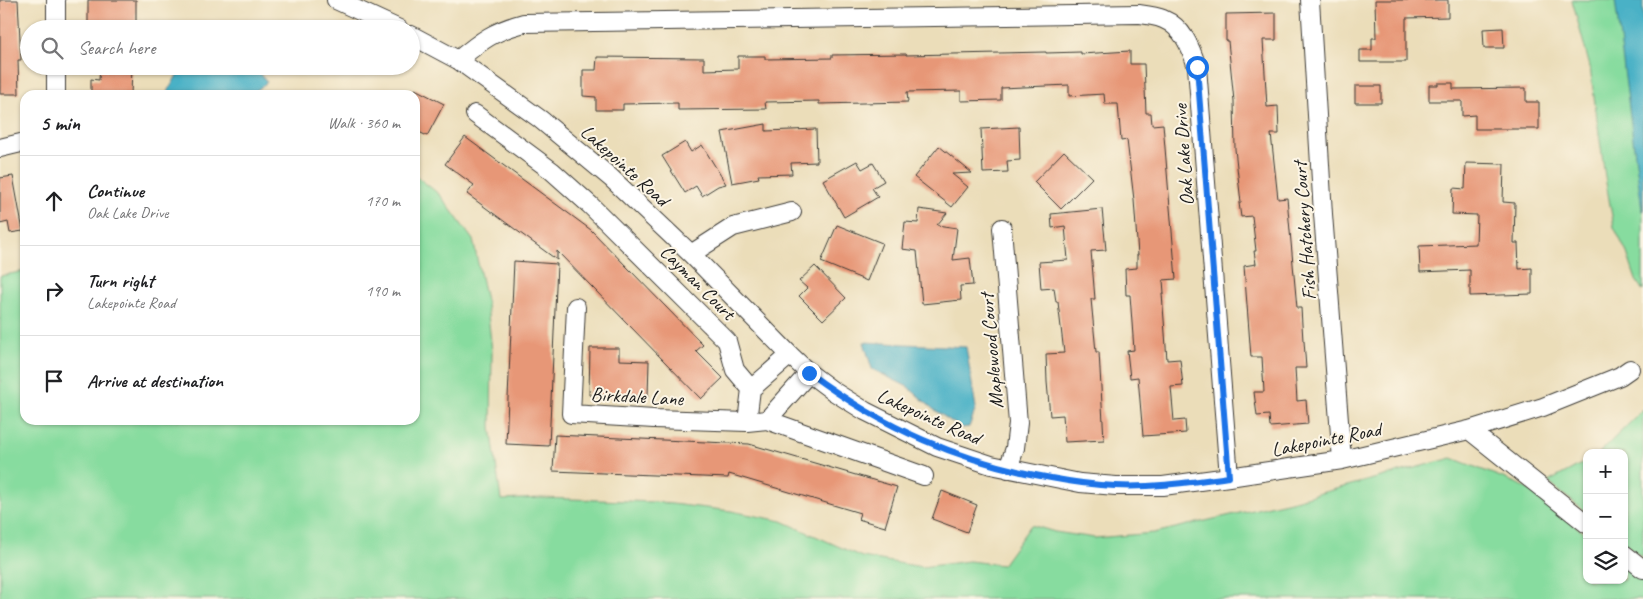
<!DOCTYPE html>
<html lang="en">
<head>
<meta charset="utf-8">
<style>
  :root { --surface:#fff; --page:#f2f2f2; --text:#202124; --muted:#757577; --line:#e0e0e0 }
  body { margin:0; font-family:Caveat,sans-serif; background:var(--page); color:var(--text) }
  .controls { position:absolute; right:15px; bottom:15px; display:grid; overflow:hidden; border-radius:10px; box-shadow:0 1px 4px #0004 }
  .controls button { width:45px; height:45px; display:grid; place-items:center; padding:0; border:0; border-bottom:1px solid var(--line); background:var(--surface); color:var(--text); font:25px sans-serif }
  .stop { position:absolute; width:15px; height:15px; margin:-11px; border:4px solid #1a73e8; border-radius:50%; background:#fff }
  .stop.end { background:#1a73e8; border-color:#fff; box-shadow:0 1px 5px #0008 }
  .list { margin:0; padding:0; list-style:none }
  h2 { display:flex; justify-content:space-between; align-items:center; height:65px; margin:0; padding:0 20px; font-size:21px }
  h2 small { font-size:16px; font-weight:400; color:var(--muted) }
  .list li { display:grid; grid-template-columns:32px 1fr auto; gap:15px; align-items:center; box-sizing:border-box; height:90px; padding:0 20px; border-top:1px solid var(--line) }
  .list b { display:block; font-size:19px; white-space:nowrap }
  .list p { margin:0; font-size:16px; white-space:nowrap; color:var(--muted) }
  .list em { font-size:16px; font-style:normal; color:var(--muted) }
  .icon { flex:none; width:28px; height:28px; fill:none; stroke:currentColor; stroke-width:2; stroke-linecap:round; stroke-linejoin:round }
  .map { position:relative; flex:none; width:1643px; height:599px; overflow:hidden }
  .search { position:absolute; background:var(--surface); box-shadow:0 1px 4px #0004; left:20px; top:20px; width:400px; height:55px; display:flex; align-items:center; gap:12px; box-sizing:border-box; padding:0 18px; border-radius:28px; color:var(--muted); font-size:19px }
  .panel { position:absolute; background:var(--surface); box-shadow:0 1px 4px #0004; left:20px; top:90px; width:400px; height:335px; border-radius:15px }
  .map>svg:first-child { display:block }
</style>
</head>
<body>
<div class="map">
<svg width="1643" height="599" viewBox="0 0 1643 599">
  <rect width="100%" height="100%" fill="#fcf5e5"/>
  <filter id="ink" filterUnits="userSpaceOnUse"><feTurbulence type="fractalNoise" baseFrequency=".02" numOctaves="2"/><feDisplacementMap in="SourceGraphic" scale="10" xChannelSelector="R" yChannelSelector="G"/><feConvolveMatrix kernelMatrix="1 2 1 2 8 2 1 2 1" color-interpolation-filters="sRGB"/></filter>
  <filter id="wash" filterUnits="userSpaceOnUse"><feTurbulence type="fractalNoise" baseFrequency=".0096" numOctaves="4" result="noise"/><feDisplacementMap in="SourceGraphic" scale="20" xChannelSelector="R" yChannelSelector="G"/><feGaussianBlur stdDeviation="1.12" result="paint"/><feColorMatrix in="noise" values="0 0 0 0 0 0 0 0 0 0 0 0 0 0 0 0 0 1.4 0 .05"/><feComposite in="paint" operator="in"/></filter>
  <g filter="url(#wash)">
    <rect width="100%" height="100%" fill="#ebddb9"/>
    <path fill="#87dc9f" stroke="#527c5e" d="M1572,0H1619L1643,113V291L1636,280L1627,253L1614,227L1605,177L1590,67Z
      M415,175L440,195L473,240L487,305L492,351L491,427L501,500L541,498L655,502L731,511L782,521L862,557L922,567L969,561L1002,565L1031,525L1055,532L1095,538L1154,533L1291,501L1452,458L1516,483L1531,491L1587,535V580H1624V565L1643,580V599H0V276L25,271V420H415Z
      M1643,410V558L1624,543V453H1599Z
      M1587,461V513L1548,482Z"/>
    <path fill="#48b1c6" stroke="#326671" d="M1615,0H1643V212L1642,209Z
      M182,66H255L267,82L251,95H166Z
      M864,342L966,347L976,408L969,427L961,428L933,409L908,387L872,369Z"/>
    <g id="blocks">
      <path fill="#e79777" d="M0,0H18L21,60H18L19,94H0Z
        M88,0H136V26H88Z
        M1375,0H1448V17L1406,18V62H1360V50H1372V38H1376Z
        M1276,13V40H1263L1267,107L1278,106L1279,134H1271L1278,199L1287,198L1297,308H1301L1303,341H1304L1306,368H1295L1297,401L1306,400L1308,424L1270,427L1269,415L1257,416L1254,392H1264L1262,357H1251L1244,266L1256,264L1254,251H1256L1252,216L1241,217L1239,203H1241L1235,149L1234,101L1228,41H1226V14Z
        M1503,28L1504,48H1484L1483,29Z
        M1130,51V64H1144L1146,113H1151L1152,125L1163,124L1176,279L1163,280L1164,293H1162L1167,360L1180,359L1183,386L1171,387L1174,421L1185,420L1186,433L1143,436L1138,377L1130,378L1127,351L1134,350L1130,295H1126L1125,269L1137,268V255H1138L1134,200L1127,140L1121,141L1118,104H1105L1104,94L1069,96V85L1001,88V100L961,101V91L907,92L908,102L819,104V101L765,102L766,109L678,110V103L623,104V110H596V97L583,96V70H596L597,57L704,58V70L738,69V56H765V59L832,58V55L906,54V55L1046,52V53L1081,52V54Z
        M100,66H132L131,95H91V79L99,80Z
        M1438,83H1453V89L1526,88V102H1539V129H1475V115L1462,116V101H1429V85H1438Z
        M1355,86H1381V103H1355Z
        M415,89L444,104L427,136L415,130Z
        M766,124V131L816,129L817,162L791,163L792,174L758,175L759,178L732,183L722,132Z
        M1019,127L1020,160L1007,161L1008,172L983,173L981,129Z
        M465,137L591,230L703,345L696,351L723,378L701,399L557,251V260L467,194L474,185L445,164Z
        M685,142L691,152L702,145L726,184L718,186L702,196L696,186L685,193L662,156Z
        M939,146L972,173L952,174L968,187L952,207L914,177Z
        M1064,151L1092,178L1061,209L1034,182Z
        M857,161L862,169L873,163L884,181L872,188L878,197L844,217L823,180Z
        M1466,163L1504,164L1503,202L1515,203L1514,243H1518L1519,269L1532,268V294L1470,296V270L1420,272L1419,246L1476,244L1477,215L1452,214L1453,188L1465,189Z
        M13,176L23,231L10,233L8,222L0,224V178Z
        M919,209L947,213L937,225L957,228L953,260L970,258L973,285L960,286L961,300L922,304L917,251L902,249L905,222L918,223Z
        M1102,209L1106,250L1091,251L1095,299H1091L1096,352H1099L1104,440L1065,442L1063,415L1050,416L1047,382L1046,354L1064,353L1058,302H1056L1054,288L1041,289L1039,262L1068,260L1065,226L1052,228L1051,214Z
        M837,225L882,243L867,281L821,262Z
        M514,261L557,264L549,446L506,444Z
        M815,266L846,298L823,320L799,296L807,288L799,281Z
        M590,348H619V360L649,361L648,396L589,395Z
        M555,435L749,444L897,487L885,527L858,519L860,513L729,474L728,478L553,471Z
        M942,491L977,505L967,532L932,519Z"/>
    </g>
  </g>
  <g filter="url(#ink)">
    <use href="#blocks" fill-opacity="0" stroke="#3b3934" stroke-width="1"/>
    <g fill="none" stroke-linecap="round" stroke-linejoin="round">
      <defs>
        <path id="street" d="M336,0L399,29
          M1310,0L1323,214L1342,460
          M56,29V0
          M411,35L458,60L540,119L611,178L691,254L790,355L809,373L833,391L865,411L937,447L991,465L1080,483L1116,486H1163L1229,477L1342,460L1469,430L1543,407L1620,376L1630,369
          M458,60C482,40 494,31 524,23L1139,14C1147,15 1156,16 1163,19C1183,27 1191,48 1197,67L1229,477
          M56,95V66
          M475,114L552,171L590,205L727,341L735,370L751,389L747,422L767,420L924,476
          M0,148L25,142
          M1002,228L1018,423L1015,448L1008,469
          M691,254L733,227L792,212
          M576,307L571,414L654,419L747,422
          M751,389L790,355
          M767,420L809,373
          M1469,430L1587,524
          M1624,554L1643,569"/>
      </defs>
      <use href="#street" stroke="#3b3934" stroke-width="20"/>
      <use href="#street" stroke="#fff" stroke-width="18"/>
    </g>
  </g>
  <g fill="none" stroke-linecap="round" stroke-linejoin="round" filter="url(#ink)">
    <path stroke="#1a73e8" stroke-width="6" d="M809,373C883,428 960,462 1051,478C1072,482 1093,485 1115,486C1153,488 1191,482 1229,477L1197,67"/>
  </g>
  <g text-anchor="middle" stroke-width="4" stroke-linejoin="round" paint-order="stroke">
    <g font-size="20" fill="#1c1c1c" stroke="#fcf5e5">
      <text transform="translate(1183 155) rotate(-94)" y="7">Oak Lake Drive</text>
      <text transform="translate(625 165) rotate(42)" y="7">Lakepointe Road</text>
      <text transform="translate(1304 231) rotate(-94)" y="7">Fish Hatchery Court</text>
      <text transform="translate(698 282) rotate(45)" y="7">Cayman Court</text>
      <text transform="translate(991 351) rotate(-95)" y="7">Maplewood Court</text>
      <text transform="translate(637 396) rotate(3)" y="7">Birkdale Lane</text>
      <text transform="translate(929 416) rotate(24)" y="7">Lakepointe Road</text>
      <text transform="translate(1326 439) rotate(-11)" y="7">Lakepointe Road</text>
    </g>
  </g>
</svg>
<div class="controls">
<button>+</button>
<button>−</button>
<button><svg class="icon" aria-label="layers" viewBox="0 0 24 24"><path d="M12 4l9 5-9 5-9-5zM3 14l9 5 9-5"/></svg></button>
</div>
<div class="stop" style="left:1197px;top:67px"></div>
<div class="stop end" style="left:809px;top:373px"></div>
<div class="search"><svg class="icon" aria-label="search" viewBox="0 0 24 24"><circle cx="10" cy="10" r="6"/><path d="M15 15l6 6"/></svg>Search here</div>
<section class="panel">
<h2>5 min<small>Walk · 360 m</small></h2>
<ul class="list">
<li><svg class="icon" aria-label="ahead" viewBox="0 0 24 24"><path d="M12 20V5M6 11l6-6 6 6"/></svg><div><b>Continue</b><p>Oak Lake Drive</p></div><em>170 m</em></li>
<li><svg class="icon" aria-label="right" viewBox="0 0 24 24"><path d="M7 20v-9h11M14 6l5 5-5 5"/></svg><div><b>Turn right</b><p>Lakepointe Road</p></div><em>190 m</em></li>
<li><svg class="icon" aria-label="arrive" viewBox="0 0 24 24"><path d="M6 21V4h12l-3 4 3 4H6"/></svg><div><b>Arrive at destination</b></div></li>
</ul>
</section>
</div>
</body>
</html>
